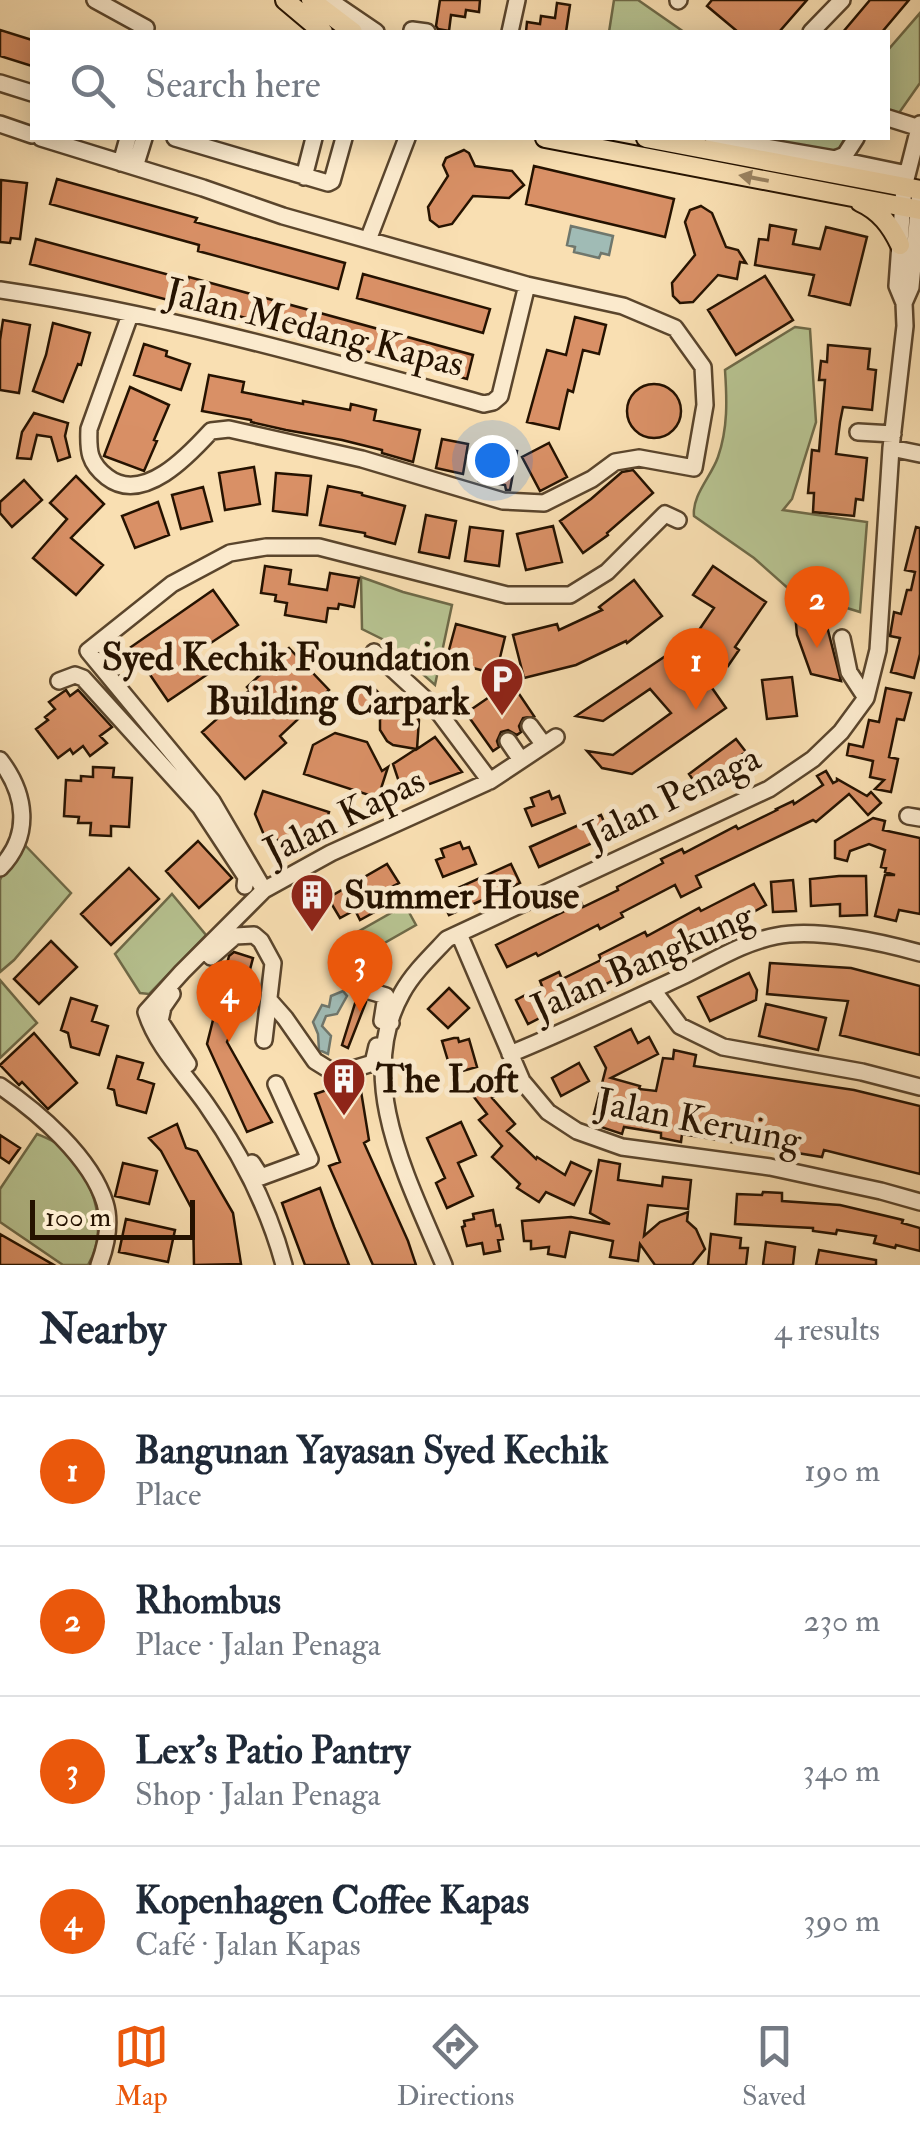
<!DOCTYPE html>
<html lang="en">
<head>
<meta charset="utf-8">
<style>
  :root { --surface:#fff; --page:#f6f6f7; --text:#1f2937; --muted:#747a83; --line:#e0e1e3; --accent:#ea580c }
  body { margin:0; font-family:"IM FELL Double Pica",serif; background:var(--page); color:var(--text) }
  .scale { position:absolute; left:30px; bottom:25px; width:165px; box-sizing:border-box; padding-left:10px; border:5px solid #251200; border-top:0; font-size:28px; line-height:35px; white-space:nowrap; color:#251200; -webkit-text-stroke:8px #fbeacd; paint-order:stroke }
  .you { position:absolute; left:492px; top:460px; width:35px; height:35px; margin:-25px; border:8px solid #fff; border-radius:50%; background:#1a73e8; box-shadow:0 0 0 15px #1a73e833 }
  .badge { display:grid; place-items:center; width:65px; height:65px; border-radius:50%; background:var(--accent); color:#fff; font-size:32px; font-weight:700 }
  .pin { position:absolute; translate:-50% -82px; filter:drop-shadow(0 2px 5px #0008) }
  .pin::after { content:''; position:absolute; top:52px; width:35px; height:30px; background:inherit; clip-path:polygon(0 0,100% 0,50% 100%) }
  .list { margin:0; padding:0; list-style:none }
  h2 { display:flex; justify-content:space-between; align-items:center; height:130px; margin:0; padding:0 40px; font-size:42px }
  h2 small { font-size:32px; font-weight:400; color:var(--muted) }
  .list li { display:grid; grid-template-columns:65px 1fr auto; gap:30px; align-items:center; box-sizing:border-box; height:150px; padding:0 40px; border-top:2px solid var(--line) }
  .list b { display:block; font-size:38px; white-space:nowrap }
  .list p { margin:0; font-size:32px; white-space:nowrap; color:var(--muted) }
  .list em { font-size:32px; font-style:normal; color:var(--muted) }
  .icon { flex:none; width:55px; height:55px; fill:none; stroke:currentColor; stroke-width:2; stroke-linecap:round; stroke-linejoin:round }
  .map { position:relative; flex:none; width:920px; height:1265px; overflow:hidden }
  .search { position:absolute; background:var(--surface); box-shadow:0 5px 25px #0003; left:30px; right:30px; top:30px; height:110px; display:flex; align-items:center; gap:25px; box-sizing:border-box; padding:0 35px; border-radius:0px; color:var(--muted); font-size:38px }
  .sheet { height:730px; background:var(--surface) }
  nav { display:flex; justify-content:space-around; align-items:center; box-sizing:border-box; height:140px; border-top:2px solid var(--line); background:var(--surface); font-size:28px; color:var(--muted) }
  nav a { display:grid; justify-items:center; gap:5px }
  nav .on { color:var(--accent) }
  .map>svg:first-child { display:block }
</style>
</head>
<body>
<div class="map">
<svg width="920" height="1265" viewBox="0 0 920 1265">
  <rect width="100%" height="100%" fill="#f9dfb2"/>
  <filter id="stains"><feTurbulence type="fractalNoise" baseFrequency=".002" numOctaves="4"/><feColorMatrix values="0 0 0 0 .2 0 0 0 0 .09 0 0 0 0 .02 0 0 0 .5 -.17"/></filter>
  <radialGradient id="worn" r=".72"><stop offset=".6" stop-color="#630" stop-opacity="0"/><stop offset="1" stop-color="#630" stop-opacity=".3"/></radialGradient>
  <path fill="#b7c391" stroke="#6e6a48" stroke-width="2.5" d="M614,0H638L684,32H609Z
    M920,13V83L899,113L888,111V50Z
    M751,138H845L837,152Z
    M795,327L810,329L816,422L792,499L783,510L867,522L860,612L791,591L754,558L694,516C692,495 711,477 718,457C728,428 727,400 725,370Z
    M361,577L403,592L452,605L435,685L384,640L362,629Z
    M19,839L71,893L14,960L0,972V880Z
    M172,894L206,935L149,994L140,993L115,954Z
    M405,905L416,925L365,954L354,934Z
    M0,980L37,1023L0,1058Z
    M37,1134C44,1137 53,1140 58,1145C92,1173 111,1225 88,1265H63L0,1222V1189Z"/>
  <path fill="#a0bbb5" stroke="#6f776d" stroke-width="2.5" d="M571,226L613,236L609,255L601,253L599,258L574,252L575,247L567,245Z
    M343,991L347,996L337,1014L326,1016L322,1026L331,1036L328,1054L319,1050L318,1034L313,1022L322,1005L329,1007L331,996Z"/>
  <path fill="#d99066" stroke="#251200" stroke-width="2.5" d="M440,0H480L479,12L466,10L465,17L451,15L449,31L438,29L436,26Z
    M712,0H807L779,32H738L707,6Z
    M870,0H909L882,32H843Z
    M557,3L570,5L566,32H526L527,22L540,24L541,16L555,18Z
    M0,30L32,40V66L0,56Z
    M464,150L469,153L475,166L512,171L524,185L509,198L473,196L452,224L439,227L430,220L428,207L448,176L443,165L446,158Z
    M534,166L674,199L665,237L526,204Z
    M57,179L197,218L195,222L345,263L338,289L198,251L199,245L50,204Z
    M1,180L27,183L20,239L11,238L10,243L0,242Z
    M701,206L712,213L726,247L738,250L746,263L740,262L737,279L718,275L693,302L680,303L673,296L672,283L695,255L685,222L690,210Z
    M770,225L796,230L793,244L820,249L826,227L867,237L850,305L809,295L814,275L755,265L759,239L768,240Z
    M36,239L188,280L189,277L473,355L467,379L173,298L172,301L30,264Z
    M363,274L490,309L483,333L357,298Z
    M765,276L793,320L736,355L708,310Z
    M575,317L606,325L599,354L583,350L573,392L568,390L559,429L527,422L547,350L566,355Z
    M3,320L30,325L19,393L0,390V340Z
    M53,323L90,333L81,365L78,364L63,402L33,391L46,355Z
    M144,344L167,351L166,356L190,364L181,390L134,375Z
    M828,345L870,349L868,369L876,370L872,410L843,407L840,422L836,454L867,458L863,500L856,499L854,516L813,512L814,493H808L812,450L819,451L825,380H819L821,361L827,362Z
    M209,375L244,382L242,392L303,404V401L350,410L351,404L376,410L374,420L420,430L413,462L382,453V450L342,440L286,430L251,422V420L202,411Z
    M627 411a27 27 0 1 1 54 0a27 27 0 1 1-54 0Z
    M130,387L169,405L154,440L157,441L144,471L104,456Z
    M34,413L68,423L65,436L70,457L58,461L51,437L37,435L31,459L17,458L22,432Z
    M442,439L468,444L463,474L436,468Z
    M549,443L567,477L540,491L522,457Z
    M485,446L517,451L510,490H506L505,485L479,481Z
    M254,467L260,504L225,510L219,473Z
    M633,470L653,493L607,533L608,535L583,553L560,521L591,499L622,472Z
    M276,473L311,476L307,515L273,511Z
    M76,476L104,504L71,538L103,565L76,595L33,558L67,519L50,503Z
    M24,480L42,500L12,527L0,513V502Z
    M328,486L362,493V495L405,506L395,544L365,536V533L320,525Z
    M203,487L212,521L181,529L172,495Z
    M158,502L169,535L135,548L122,516Z
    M426,515L456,521L449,558L419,552Z
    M553,526L562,562L526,570L517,534Z
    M470,527L503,531L499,566L465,561Z
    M916,527L920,528V654L914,678L891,672L900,638L890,636L894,612L901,614L907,590H911L915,572L905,570Z
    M265,566L291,570L289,584L327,590L330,573L359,578L354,607L339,604L338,609L328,608L326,622L285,615L287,603L275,601L276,595L261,593Z
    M713,566L766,602L735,647L739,650L728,666L710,654L713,649L700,640L704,634L699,630L714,608L693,595Z
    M634,580L662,616L627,643L626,641L576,665L524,678L513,635L557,624L559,630L602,610L599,607Z
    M213,590L238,625L194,654L208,674L168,701L131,647Z
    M794,602L822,607L841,681L811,674L797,635Z
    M456,624L505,637L496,674L446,661Z
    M682,645L726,708L632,774L602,768L587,751L613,755L671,713L650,689L603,721L576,716Z
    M289,648L329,690L280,736L286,743L245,779L202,732L250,690L247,687Z
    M792,677L797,716L767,719L762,680Z
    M511,682L534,716L523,718L519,726L521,732L517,735L508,730L501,732L497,741L499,747L493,751L466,713Z
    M360,683L371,685L379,693L380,699V711L363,718L352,714L346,705L347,693L350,689Z
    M886,688L911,693L904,720L897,719L889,757L898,759L891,792L875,789L884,780L870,777L873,761L847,755L849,744L863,747L869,720L879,722Z
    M66,690L70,696L78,690L112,727L100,736L107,743L90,756L83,746L73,754L70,749L58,758L36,729L48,720L45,717L55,709L49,702Z
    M399,707L411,710L419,720L417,749L435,737L462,772L403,794L393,764L416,749L393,745L387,741L380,730V716Z
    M335,733L367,742L382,771L388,767L378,798L304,774L313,745Z
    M736,739L746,752L738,757L742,762L711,786L707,780L698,787L689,774Z
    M93,767L114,768L113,777L132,778L129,827L111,826V836L90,835L91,823H78L79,817L64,816L66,780L81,781V776L93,777Z
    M826,771L833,783L837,781V779L867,796L871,792L881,803L868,815L849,794L816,822L813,820L696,876L701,887L681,897L675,885L621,913L623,917L600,929L598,925L538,956L536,953L507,967L496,945L563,912L562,910L580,900L583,907L618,890L617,887L663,863L661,859L682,849L684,853L736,826L738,829L777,810L776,809L793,801L794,804L823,785L817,776Z
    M263,791L329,812L324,829L289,844L264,835L255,814Z
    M549,791L552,799L559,796L565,813L532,826L525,809L534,806L531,798Z
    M601,815L610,835L539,867L530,847Z
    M873,818L885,821L883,830L920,838V914L899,910L896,921L875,916L885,875H895L885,872L886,868L881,867L885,850L869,844L850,851L847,861L835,858V841Z
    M198,841L232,878L199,908L166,871Z
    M460,842L463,849L469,847L476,864L443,877L436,860L444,857L441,849Z
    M387,864L399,883L382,892L389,904L360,920L355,910L340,918L328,898Z
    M511,864L520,883L449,915L440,896Z
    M129,868L159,899L111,945L81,914Z
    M839,876H866L867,915L840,916V904L811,906L810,879Z
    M793,880L796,911L773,912L771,882Z
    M754,884L766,905L741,919L743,923L724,933L721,928L686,946L688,950L670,959L668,956L614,985L612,981L528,1024L516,1000L542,986L540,981L559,972L562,979L601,960L599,955L645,932L647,936L699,908L701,911Z
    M51,941L77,967L39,1004L14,979Z
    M234,952L253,958L238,1015L227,1042L272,1122L247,1132L207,1044L229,956Z
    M770,963L851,968L920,986V1055L840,1035L848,1001L767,994Z
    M749,973L757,990L756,1000L710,1021L698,997Z
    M449,988L469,1008L448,1028L428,1009Z
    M357,997L366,1002L348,1048L342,1045Z
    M71,998L97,1006L92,1021L108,1026L99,1055L71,1047L68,1033L61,1030Z
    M766,1004L826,1018L818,1050L759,1036Z
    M631,1029L638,1043L649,1037L658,1054L611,1078L640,1086L639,1089L656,1091L663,1058L673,1059L674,1050L696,1055L694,1066L854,1090L920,1106V1174L824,1150L822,1157L682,1134L681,1142L661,1138V1133L624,1127L622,1134L598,1126L600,1115L594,1114L606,1068L595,1047Z
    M34,1033L77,1083L48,1109L22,1082L19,1085L0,1065Z
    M454,1038H458L459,1042L469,1039L477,1067L452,1074L442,1041Z
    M117,1056L143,1063L138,1079L154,1084L146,1113L117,1105L114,1090L108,1088Z
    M579,1063L589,1081L561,1096L552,1078Z
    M485,1074L499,1093L492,1098L515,1124L507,1131L536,1159L537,1157L565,1175L571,1162L591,1171L574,1205L546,1192L539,1202L517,1188L520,1184L492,1157L502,1146L479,1120L487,1114L467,1088Z
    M359,1079L369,1140L364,1143L408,1241L416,1265H373L329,1166L340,1162L315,1094Z
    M461,1122L476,1155L458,1163L473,1196L447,1208L436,1183L445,1178L427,1138Z
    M177,1124L186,1148L197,1151L233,1213L241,1264L194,1265L193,1211L161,1151L149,1138Z
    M0,1135L20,1148L9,1163L0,1157Z
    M599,1160L620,1164L618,1180L662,1186L663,1177L691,1180L688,1209L648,1205L644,1236L660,1222L688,1212L687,1221L696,1229L705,1249L692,1265H655L640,1244L638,1261L610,1257L613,1241L570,1232L565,1257L548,1254L549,1247L531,1249V1241H524L522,1221L571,1217L610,1224L590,1213Z
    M123,1163L157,1171L149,1204L115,1196Z
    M320,1188L334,1227L349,1265H305L287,1217L282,1203Z
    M763,1192L782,1193V1201L840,1205L903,1220L902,1223L920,1228V1251L896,1245L895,1248L874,1243L876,1236L837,1230L836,1234L813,1231V1228L735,1224L737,1194L762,1195Z
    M493,1210L496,1226L500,1225L503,1239L498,1240L500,1251L484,1254L482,1243L467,1246L462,1227L465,1226L464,1221L474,1219L473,1214Z
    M126,1219L175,1230L168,1262L119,1252Z
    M0,1234L54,1265H0Z
    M711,1234L741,1238L740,1248H748L746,1265H708Z
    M766,1242L795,1247L793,1265H763Z
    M819,1250L876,1260V1265H816Z"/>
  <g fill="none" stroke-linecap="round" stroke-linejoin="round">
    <defs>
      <path id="minor" d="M95,0L146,28
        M329,0L376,32
        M678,1L679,0
        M412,30L427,32
        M510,32L517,0
        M811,32L842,0
        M0,83L32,93
        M888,118L920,128
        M0,124L32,135
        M41,138L203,188L283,216L527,285L623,306L675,328L703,367L705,405L694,468L639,458L615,462L592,479L544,503L503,501L362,459L229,429L211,431C189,455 143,505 107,477C89,463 88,451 89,429L130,315
        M175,138L328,183L332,181L344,138
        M713,138L835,159L845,155L856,138
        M835,159L907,174
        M121,163L128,138
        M135,167L144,138
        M304,177L314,138
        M368,240L407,138
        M0,290C164,314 325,360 484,404L493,402L500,396L527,285
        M904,303L897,286L904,187L920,124
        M858,432L893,434
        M891,448L920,454
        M842,638L849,672L866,698
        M374,652L437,710L490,781
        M59,681L75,675L83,678L200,807L246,877L245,886
        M530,726L544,745
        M508,741L521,760
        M0,760C26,794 32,835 0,868
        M908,816L920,818
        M264,890L212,801L88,651L172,584L230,553L266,547H319L507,595H570L607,572L665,514L678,520
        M459,934L522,1081L548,1112L577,1131L622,1147L770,1167L881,1191L920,1202
        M211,957L235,936L254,935L261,941L273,963L264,1040
        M366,990L386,996L382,1021L391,1023
        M653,990L680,1026L723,1047L862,1072L920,1087
        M172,994L163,1007L160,1021L188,1064
        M270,1001L285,1018L315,1061L336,1074L373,1063L377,1046
        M510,1054C569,1030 627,1002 685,975C714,961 744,942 776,936C817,928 881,942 920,953
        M0,1086C38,1112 91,1157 105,1203C111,1222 106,1246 99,1265
        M252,1163L261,1177L310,1159L276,1084
        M284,1265C268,1205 241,1154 206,1104C185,1074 157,1047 146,1012L182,972L264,890L331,853L490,781L556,737
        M444,1265C410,1183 353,1080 402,993C413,973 431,956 447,939L769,789L813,759L841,732L866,698L878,650L891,448L905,326L904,303L911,287L920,190"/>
      <path id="major" d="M285,0L323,32
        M311,0L353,32
        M545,138L920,210
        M646,138L920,190
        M860,202C880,211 891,226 900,245"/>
    </defs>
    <use href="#minor" stroke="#5a452c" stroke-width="20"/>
    <use href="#major" stroke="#251200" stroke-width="22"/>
    <use href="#minor" stroke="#fbeacd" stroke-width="15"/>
    <use href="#major" stroke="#f9dfb2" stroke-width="18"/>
  </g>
  <defs><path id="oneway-solid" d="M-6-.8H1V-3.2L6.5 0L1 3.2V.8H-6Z" transform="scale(2.5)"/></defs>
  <use fill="#9a8362" href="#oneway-solid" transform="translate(754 178) rotate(-169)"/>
  <defs>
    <symbol id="parking-pin" viewBox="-11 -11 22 30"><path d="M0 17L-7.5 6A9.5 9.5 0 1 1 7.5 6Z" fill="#8f2418" stroke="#fbeacd"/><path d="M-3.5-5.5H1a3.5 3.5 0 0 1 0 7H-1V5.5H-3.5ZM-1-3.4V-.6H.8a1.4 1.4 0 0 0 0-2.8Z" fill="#fff"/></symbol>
    <symbol id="building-pin" viewBox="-11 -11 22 30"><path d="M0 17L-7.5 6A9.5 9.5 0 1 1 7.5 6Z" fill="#8f2418" stroke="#fbeacd"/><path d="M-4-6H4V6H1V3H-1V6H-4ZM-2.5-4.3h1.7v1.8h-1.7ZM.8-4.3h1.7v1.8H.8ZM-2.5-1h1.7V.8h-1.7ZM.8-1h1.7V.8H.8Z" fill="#fff"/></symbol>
  </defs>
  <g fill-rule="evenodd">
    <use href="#parking-pin" x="477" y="654" width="50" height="68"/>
    <use href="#building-pin" x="287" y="870" width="50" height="68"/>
    <use href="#building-pin" x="319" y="1054" width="50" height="68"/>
  </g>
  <g text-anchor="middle" stroke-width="10" stroke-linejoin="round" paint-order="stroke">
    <g font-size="38" fill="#251200" stroke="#fbeacd">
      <text transform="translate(315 327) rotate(14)" y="13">Jalan Medang Kapas</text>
      <text transform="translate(672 796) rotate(-26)" y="13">Jalan Penaga</text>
      <text transform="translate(344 815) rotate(-26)" y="13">Jalan Kapas</text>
      <text transform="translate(642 961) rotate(-24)" y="13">Jalan Bangkung</text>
      <text transform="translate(699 1120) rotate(11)" y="13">Jalan Keruing</text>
    </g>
    <g font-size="38" font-weight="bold" fill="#251200" stroke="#fbeacd" text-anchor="start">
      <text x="470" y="670" text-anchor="end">Syed Kechik Foundation<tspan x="470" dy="44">Building Carpark</tspan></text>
      <text x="344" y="908">Summer House</text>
      <text x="376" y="1092">The Loft</text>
    </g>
  </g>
  <rect width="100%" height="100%" filter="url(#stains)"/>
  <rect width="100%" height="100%" fill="url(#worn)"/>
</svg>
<div class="scale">100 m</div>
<div class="you"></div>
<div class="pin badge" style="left:696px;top:710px">1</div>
<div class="pin badge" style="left:817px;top:648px">2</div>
<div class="pin badge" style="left:360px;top:1012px">3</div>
<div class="pin badge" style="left:229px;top:1042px">4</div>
<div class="search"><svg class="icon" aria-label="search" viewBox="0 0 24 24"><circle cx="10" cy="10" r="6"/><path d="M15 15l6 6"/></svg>Search here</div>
</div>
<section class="sheet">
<h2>Nearby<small>4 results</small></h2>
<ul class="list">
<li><span class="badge">1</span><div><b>Bangunan Yayasan Syed Kechik</b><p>Place</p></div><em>190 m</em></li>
<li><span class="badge">2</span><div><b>Rhombus</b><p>Place · Jalan Penaga</p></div><em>230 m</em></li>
<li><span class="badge">3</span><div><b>Lex's Patio Pantry</b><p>Shop · Jalan Penaga</p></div><em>340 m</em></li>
<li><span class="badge">4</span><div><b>Kopenhagen Coffee Kapas</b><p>Café · Jalan Kapas</p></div><em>390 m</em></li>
</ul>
</section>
<nav>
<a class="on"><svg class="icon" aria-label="map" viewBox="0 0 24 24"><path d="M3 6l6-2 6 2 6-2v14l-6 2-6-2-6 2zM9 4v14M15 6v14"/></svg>Map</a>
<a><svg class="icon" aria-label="directions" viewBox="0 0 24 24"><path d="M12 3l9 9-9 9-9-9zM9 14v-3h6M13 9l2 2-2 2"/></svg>Directions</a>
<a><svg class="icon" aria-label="saved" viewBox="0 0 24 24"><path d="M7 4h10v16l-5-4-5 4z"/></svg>Saved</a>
</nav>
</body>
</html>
